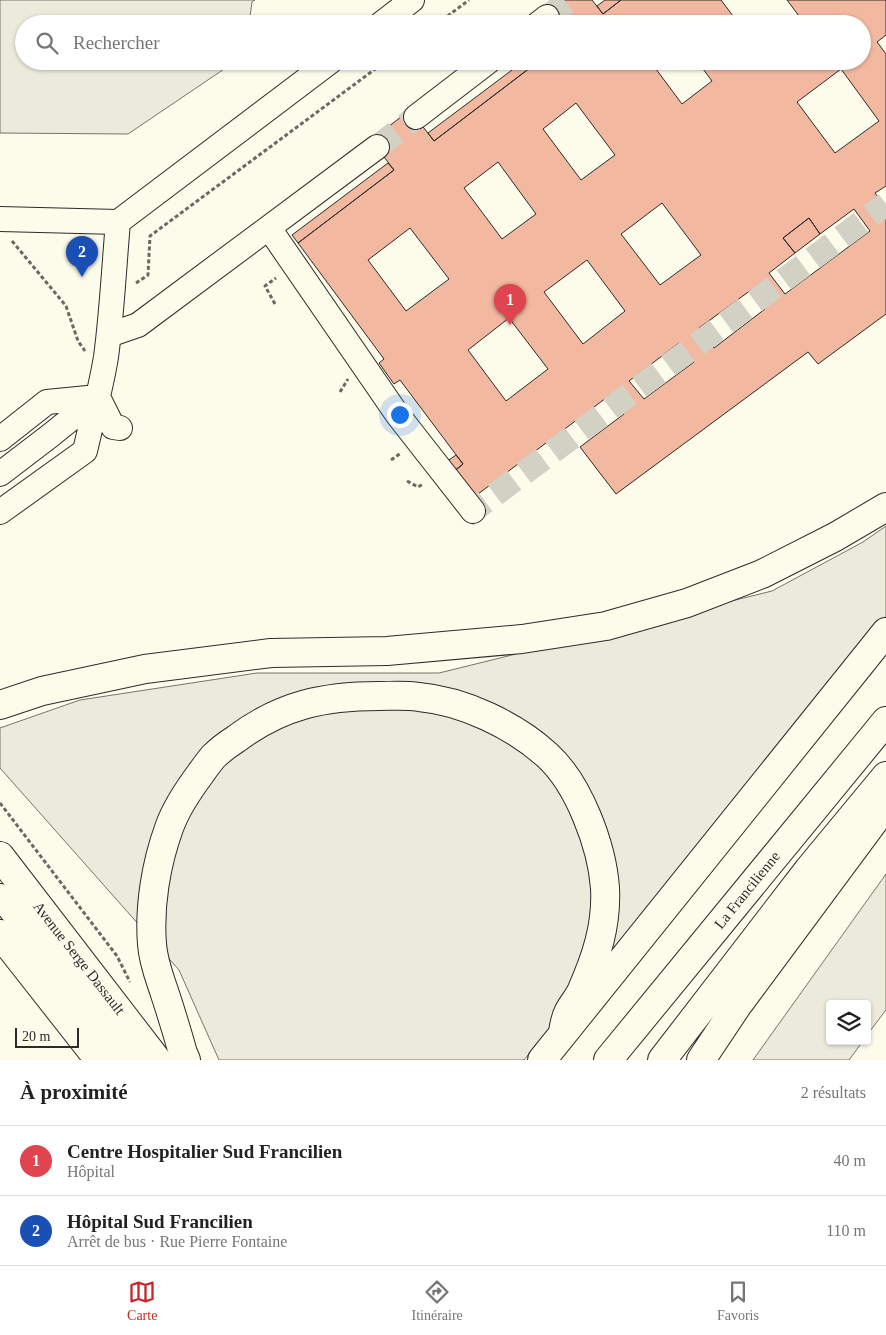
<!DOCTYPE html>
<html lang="fr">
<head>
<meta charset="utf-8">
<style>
  :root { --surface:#fff; --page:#f6f6f6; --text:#222; --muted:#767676; --line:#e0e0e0; --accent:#c62828 }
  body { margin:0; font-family:Georgia,serif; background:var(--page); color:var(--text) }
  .controls { position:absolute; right:15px; bottom:15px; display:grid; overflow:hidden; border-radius:5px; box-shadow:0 1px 4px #0004 }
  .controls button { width:45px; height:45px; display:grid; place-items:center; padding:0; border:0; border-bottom:1px solid var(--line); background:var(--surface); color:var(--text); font:25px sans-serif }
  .scale { position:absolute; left:15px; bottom:12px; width:64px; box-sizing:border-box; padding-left:5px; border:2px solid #2b2b2b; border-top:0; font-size:14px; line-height:18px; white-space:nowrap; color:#2b2b2b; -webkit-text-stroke:4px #fdfbea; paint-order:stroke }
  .you { position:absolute; left:399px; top:414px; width:18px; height:18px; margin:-12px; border:4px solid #fff; border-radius:50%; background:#1a73e8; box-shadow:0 0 0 8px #1a73e833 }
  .badge { display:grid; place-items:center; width:32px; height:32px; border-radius:50%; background:var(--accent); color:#fff; font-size:16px; font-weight:700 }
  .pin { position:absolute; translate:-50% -41px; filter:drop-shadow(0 1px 2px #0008) }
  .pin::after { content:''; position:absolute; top:26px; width:18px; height:15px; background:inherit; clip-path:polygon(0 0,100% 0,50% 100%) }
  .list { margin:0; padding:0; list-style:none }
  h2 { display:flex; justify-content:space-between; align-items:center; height:65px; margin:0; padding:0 20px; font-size:21px }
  h2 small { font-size:16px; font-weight:400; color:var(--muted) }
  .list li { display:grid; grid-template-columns:32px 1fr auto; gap:15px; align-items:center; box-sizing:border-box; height:70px; padding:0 20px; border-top:1px solid var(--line) }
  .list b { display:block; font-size:19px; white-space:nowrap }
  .list p { margin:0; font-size:16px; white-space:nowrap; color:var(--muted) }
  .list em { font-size:16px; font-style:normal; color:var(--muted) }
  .icon { flex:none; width:28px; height:28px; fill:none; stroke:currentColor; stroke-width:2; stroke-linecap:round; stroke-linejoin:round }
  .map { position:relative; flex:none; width:886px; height:1060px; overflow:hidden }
  .search { position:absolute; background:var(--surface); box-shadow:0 1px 4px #0004; left:15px; right:15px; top:15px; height:55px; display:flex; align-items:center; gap:12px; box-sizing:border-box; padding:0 18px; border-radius:28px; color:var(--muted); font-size:19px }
  .sheet { height:205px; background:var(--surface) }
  nav { display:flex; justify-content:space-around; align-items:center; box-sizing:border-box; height:70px; border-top:1px solid var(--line); background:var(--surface); font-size:14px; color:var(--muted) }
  nav a { display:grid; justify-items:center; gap:2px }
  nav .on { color:var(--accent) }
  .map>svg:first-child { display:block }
</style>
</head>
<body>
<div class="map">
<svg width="886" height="1060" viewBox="0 0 886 1060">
  <rect width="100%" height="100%" fill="#fdfbea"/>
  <path fill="#ecebdb" stroke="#74746e" d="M0,0H255L252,2L249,24H24V61H236L128,134L0,133Z
    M886,526V616L645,911L607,956L524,1060H219L179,970L0,768V728L80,700L257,673H439L772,591L863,542Z
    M886,874V1010L867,1035V1004H830V1041H863L849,1060H753Z"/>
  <path fill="#f2b8a0" stroke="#2b2b2b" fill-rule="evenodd" d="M557,0H592L603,14L621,0H721L739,24H551L542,11Z
    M605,0H621L603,14L597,6Z
    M787,0H886V35L877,42L886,54V186L875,193L886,208V314L818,364L808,352L616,494L580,447L624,414L610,395L474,497L455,471L463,464L400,380L394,384L379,363L384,359L298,243L394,170L371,140L410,110L434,141L539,61H650L682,104L712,81L697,61H862V24H789L799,16ZM841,69L879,121L835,153L797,102ZM576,103L615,155L581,180L543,129ZM498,162L536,214L502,239L464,188ZM662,203L701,255L660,285L621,234ZM854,209L870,231L785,294L769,273L795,253L783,238L809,218L820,234ZM410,228L449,279L406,311L368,260ZM587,260L625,311L583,344L544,292ZM751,290L765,309L714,348L699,328ZM509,318L548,369L506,401L468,350ZM679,343L694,362L644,399L629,381Z
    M524,61H539L434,141L428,133Z
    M388,163L394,170L298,243L292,235Z
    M809,218L820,234L795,253L783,238Z
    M456,455L463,464L446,477L439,467Z"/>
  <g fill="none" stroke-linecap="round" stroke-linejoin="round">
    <path stroke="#d3d1c4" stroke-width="24" stroke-dasharray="24 12" stroke-linecap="butt" d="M547,17L570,0
      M377,147L416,117
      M466,516L886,204"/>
    <defs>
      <path id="minor" d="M381,24L412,0
        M538,24L547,17
        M416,117L489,61
        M0,219L118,222
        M269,228L397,414L473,511
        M109,335L138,325L377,147
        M98,397L113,427L120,428
        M0,439L47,402L98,397
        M0,474L51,435L98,397
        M0,512L85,451C92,420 101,388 106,357C112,312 114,267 118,222L331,61
        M0,896L128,1060"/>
      <path id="major" d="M0,856L157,1060
        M0,934L99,1060"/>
      <path id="highway" d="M0,705L42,691L145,669L271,653L387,651L522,639L606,626L687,603L762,574L835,537L886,507
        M186,1060L183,1053C177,1032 171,1012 164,991C159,976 153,961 152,944C149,906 156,864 169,828C176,808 189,789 201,773C205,767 209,762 213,757C220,750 228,744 236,739C281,705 324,696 379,696C393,696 406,695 419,697C463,701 514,725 547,755C579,784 602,846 605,888C607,926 596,958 581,992C577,1000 571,1006 568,1013C565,1019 564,1026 563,1032
        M542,1060L886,632
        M608,1060L886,721
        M662,1060L809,869L886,776
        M701,1060L737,1006L886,805"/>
    </defs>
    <use href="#minor" stroke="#2b2b2b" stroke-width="26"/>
    <use href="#major" stroke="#2b2b2b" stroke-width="30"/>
    <use href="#highway" stroke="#2b2b2b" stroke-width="30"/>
    <path stroke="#6a6964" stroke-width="3" stroke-dasharray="4 2.5" stroke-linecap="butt" d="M437,24L469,0
      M12,241L66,306L78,341L85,351
      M136,283L148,275L150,236L386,61
      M275,304L265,286L276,278
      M340,392L348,379
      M391,460L401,453
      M407,481L418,487L423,484
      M0,803L117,956L130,982"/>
    <use href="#minor" stroke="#fdfbea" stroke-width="24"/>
    <use href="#major" stroke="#fdfbea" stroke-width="28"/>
    <use href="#highway" stroke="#fdfbea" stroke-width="28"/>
  </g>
  <g text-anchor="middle" stroke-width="4" stroke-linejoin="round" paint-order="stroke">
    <g font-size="15" fill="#2b2b2b" stroke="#fdfbea">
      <text transform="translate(747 890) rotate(-51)" y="5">La Francilienne</text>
      <text transform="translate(79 958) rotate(52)" y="5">Avenue Serge Dassault</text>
    </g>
  </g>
</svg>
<div class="controls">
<button><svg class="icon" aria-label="layers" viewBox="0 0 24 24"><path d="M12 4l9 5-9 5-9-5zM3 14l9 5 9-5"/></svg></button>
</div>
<div class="scale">20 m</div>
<div class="you"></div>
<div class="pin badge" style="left:510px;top:325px;background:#e0444e">1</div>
<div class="pin badge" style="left:82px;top:277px;background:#1a4fb4">2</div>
<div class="search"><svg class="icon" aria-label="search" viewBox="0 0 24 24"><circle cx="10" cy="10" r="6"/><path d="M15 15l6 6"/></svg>Rechercher</div>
</div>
<section class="sheet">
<h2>À proximité<small>2 résultats</small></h2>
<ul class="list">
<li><span class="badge" style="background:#e0444e">1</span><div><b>Centre Hospitalier Sud Francilien</b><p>Hôpital</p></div><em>40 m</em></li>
<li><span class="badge" style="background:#1a4fb4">2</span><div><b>Hôpital Sud Francilien</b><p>Arrêt de bus · Rue Pierre Fontaine</p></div><em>110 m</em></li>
</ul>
</section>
<nav>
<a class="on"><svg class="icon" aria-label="map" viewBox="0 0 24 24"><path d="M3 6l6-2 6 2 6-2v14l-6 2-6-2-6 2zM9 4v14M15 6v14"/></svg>Carte</a>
<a><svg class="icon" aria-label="directions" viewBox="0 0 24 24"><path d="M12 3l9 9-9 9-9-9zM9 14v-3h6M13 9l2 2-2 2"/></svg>Itinéraire</a>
<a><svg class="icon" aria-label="saved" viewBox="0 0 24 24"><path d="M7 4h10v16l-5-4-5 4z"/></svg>Favoris</a>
</nav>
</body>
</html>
